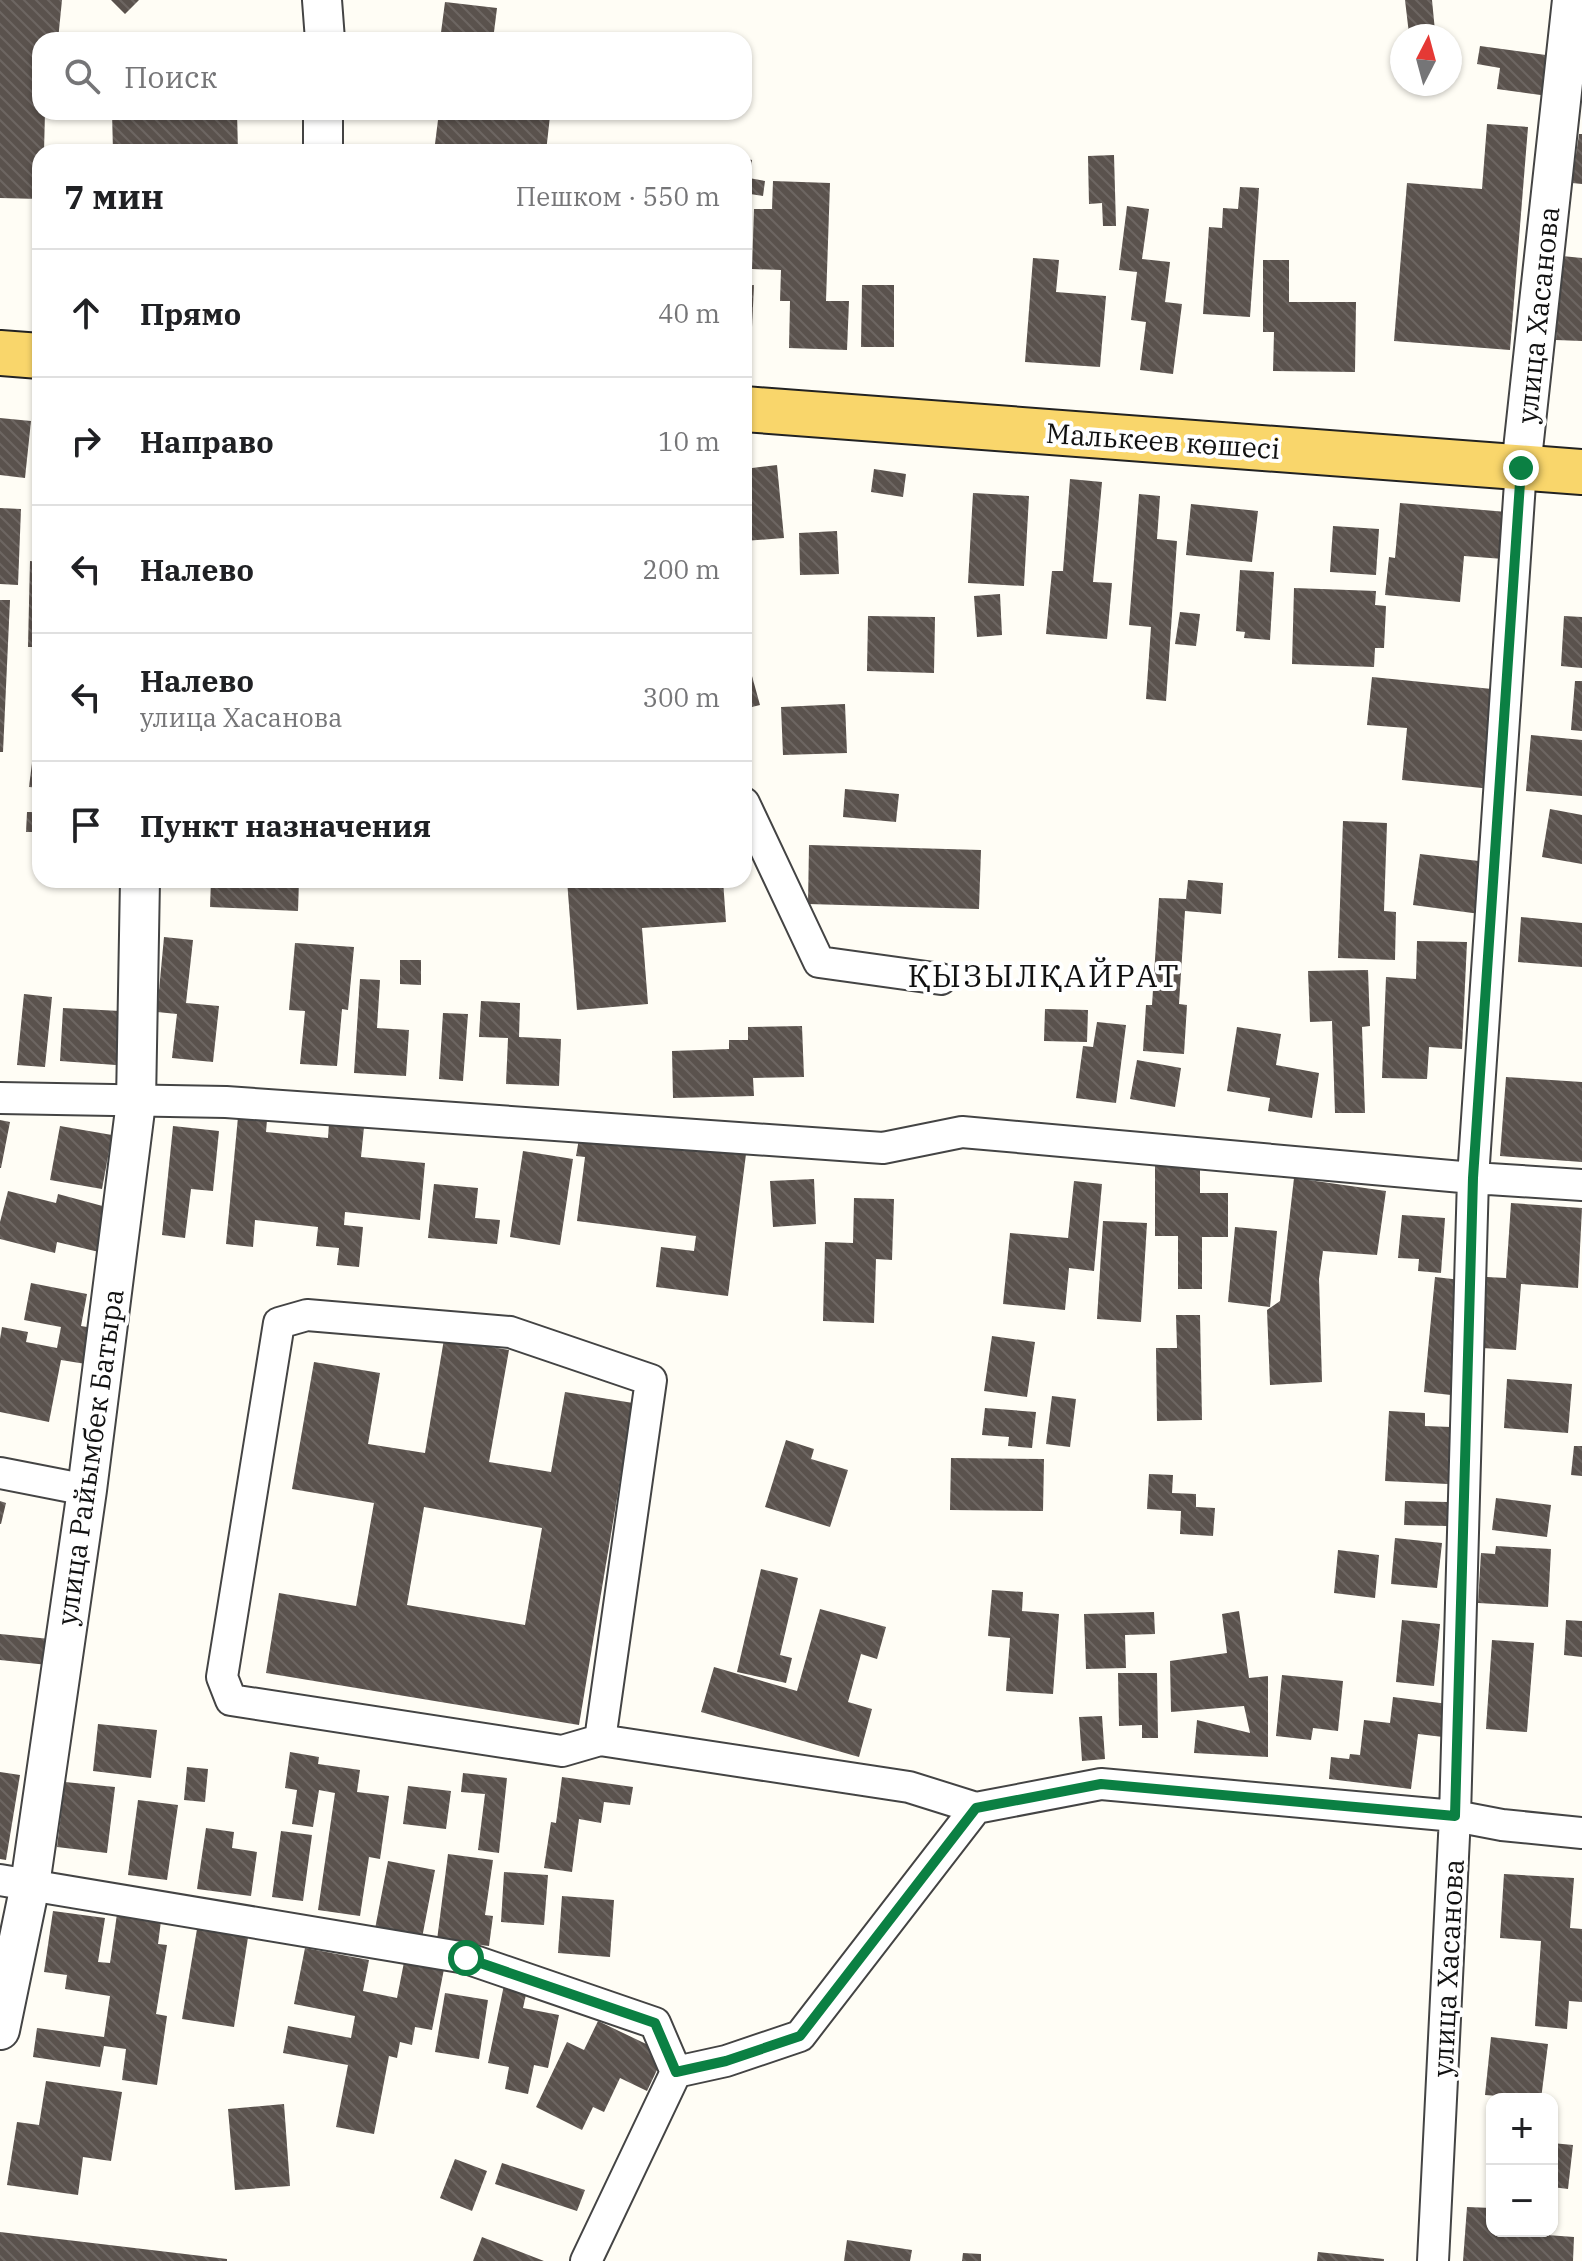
<!DOCTYPE html>
<html lang="ru">
<head>
<meta charset="utf-8">
<style>
  :root { --surface:#fff; --page:#f6f6f6; --text:#202124; --muted:#757577; --line:#e0e0e0 }
  body { margin:0; font-family:"IBM Plex Serif",serif; background:var(--page); color:var(--text) }
  .controls { position:absolute; right:24px; bottom:24px; display:grid; overflow:hidden; border-radius:16px; box-shadow:0 2px 6px #0004 }
  .controls button { width:72px; height:72px; display:grid; place-items:center; padding:0; border:0; border-bottom:2px solid var(--line); background:var(--surface); color:var(--text); font:40px sans-serif }
  .compass { position:absolute; left:1390px; top:24px; width:72px; height:72px; border-radius:50%; background:var(--surface); box-shadow:0 2px 6px #0004; rotate:6deg }
  .stop { position:absolute; width:24px; height:24px; margin:-18px; border:6px solid #0b8043; border-radius:50%; background:#fff }
  .stop.end { background:#0b8043; border-color:#fff; box-shadow:0 2px 8px #0008 }
  .list { margin:0; padding:0; list-style:none }
  h2 { display:flex; justify-content:space-between; align-items:center; height:104px; margin:0; padding:0 32px; font-size:34px }
  h2 small { font-size:26px; font-weight:400; color:var(--muted) }
  .list li { display:grid; grid-template-columns:52px 1fr auto; gap:24px; align-items:center; box-sizing:border-box; height:128px; padding:0 32px; border-top:2px solid var(--line) }
  .list b { display:block; font-size:30px; white-space:nowrap }
  .list p { margin:0; font-size:26px; white-space:nowrap; color:var(--muted) }
  .list em { font-size:26px; font-style:normal; color:var(--muted) }
  .icon { flex:none; width:44px; height:44px; fill:none; stroke:currentColor; stroke-width:2; stroke-linecap:round; stroke-linejoin:round }
  .map { position:relative; flex:none; width:1582px; height:2261px; overflow:hidden }
  .search { position:absolute; background:var(--surface); box-shadow:0 2px 6px #0004; left:32px; top:32px; width:720px; height:88px; display:flex; align-items:center; gap:20px; box-sizing:border-box; padding:0 28px; border-radius:24px; color:var(--muted); font-size:30px }
  .panel { position:absolute; background:var(--surface); box-shadow:0 2px 6px #0004; left:32px; top:144px; width:720px; height:744px; border-radius:24px }
  .map>svg:first-child { display:block }
</style>
</head>
<body>
<div class="map">
<svg width="1582" height="2261" viewBox="0 0 1582 2261">
  <defs>
    <pattern id="building-back-hatch" width="6" height="6" patternUnits="userSpaceOnUse" patternTransform="scale(2)"><rect width="6" height="6" fill="#5a524d"/><path d="M-1 5l2 2M0 0l6 6M5-1l2 2" fill="none" stroke="#6d6662"/></pattern>
  </defs>
  <rect width="100%" height="100%" fill="#fffdf5"/>
  <path fill="url(#building-back-hatch)" fill-rule="evenodd" d="M0,0H62L58,40H40V112H45L44,152H40V199L0,198Z
    M111,0H139L125,14Z
    M1405,0H1432L1435,31L1409,34Z
    M445,2L497,8L493,40H440Z
    M1480,46L1553,56L1548,96L1497,89L1500,68L1477,64Z
    M112,112H237L238,152H113Z
    M439,112H521L550,116L546,152H434Z
    M1487,124L1528,127L1510,350L1394,341L1407,183L1482,189Z
    M1579,134H1582V184L1572,183Z
    M1114,155L1116,226H1103L1102,203L1089,204L1088,156Z
    M744,158L752,160L749,178L765,181L763,196L744,193Z
    M773,181L830,183L826,301H849L847,350L789,348L790,301H780L781,270L752,269L754,209H772Z
    M1240,187L1259,188L1250,317L1203,314L1209,227L1222,228L1223,208L1238,209Z
    M1127,206L1149,209L1142,259L1170,262L1165,302L1182,304L1173,374L1140,370L1146,322L1131,320L1137,272L1119,270Z
    M1562,256L1582,258V341L1556,340Z
    M1033,258L1059,260L1056,292L1106,296L1100,367L1025,362Z
    M1263,260H1289V302H1356L1355,372L1273,371L1274,332H1263Z
    M744,285H754L751,348L744,347Z
    M862,285H894V347H861Z
    M0,418L31,421L25,478L0,475Z
    M777,465L784,538L744,541V469Z
    M874,469L906,474L903,497L871,492Z
    M1070,479L1102,482L1093,582L1112,583L1107,639L1046,634L1052,571H1063Z
    M973,493L1029,496L1024,586L968,583Z
    M1139,494L1160,496L1157,539L1177,541L1166,701L1146,699L1151,627L1129,625Z
    M1400,503L1507,512L1503,559L1464,556L1460,602L1385,595L1389,557L1395,558Z
    M1191,504L1258,511L1252,562L1186,555Z
    M0,508L21,509L18,585L0,584Z
    M1333,526L1379,529L1376,575L1330,572Z
    M837,531L839,574L800,575L799,533Z
    M30,561L40,562V647H28Z
    M1240,570L1274,572L1270,640L1244,638L1245,632L1236,631Z
    M1294,588L1376,591L1375,605L1386,606L1384,648H1375L1374,667L1292,664Z
    M1000,594L1002,635L977,637L974,596Z
    M0,600H10L3,752H0Z
    M1180,612L1200,614L1196,646L1175,644Z
    M868,616L935,617L934,673L867,671Z
    M1564,616L1582,617V668L1561,666Z
    M744,647L760,705L744,709Z
    M1372,677L1502,690L1492,789L1402,780L1407,728L1367,725Z
    M1575,681H1582V731L1571,730Z
    M845,704L847,753L783,755L781,707Z
    M1531,735L1582,740V796L1526,791Z
    M33,755L40,756V788L29,787Z
    M845,789L899,794L896,822L843,817Z
    M1550,809L1582,815V864L1542,857Z
    M27,812H40V832H26Z
    M1343,821L1387,823L1384,911L1396,912L1395,960L1338,958Z
    M809,845L981,850L979,909L808,904Z
    M1420,854L1487,862L1480,914L1413,905Z
    M211,880H299L298,911L210,907Z
    M567,880H723L726,922L642,928L648,1004L577,1010Z
    M1188,880L1223,883L1221,914L1185,911L1179,1004L1187,1005L1184,1054L1143,1051L1146,1005H1152L1159,898L1186,899Z
    M1521,917L1582,923V967L1518,962Z
    M164,937L193,940L186,1003L219,1006L213,1062L172,1058L177,1014L157,1012Z
    M1417,941L1467,942L1462,1049L1429,1047L1427,1079L1382,1078L1386,977L1416,979Z
    M295,943L354,947L348,1010L342,1009L337,1066L300,1064L305,1011L289,1010Z
    M400,960H421V985L400,984Z
    M1368,970L1370,1026L1362,1027L1365,1113H1335L1332,1021L1310,1022L1308,971Z
    M360,979L380,980L377,1028L409,1030L406,1076L354,1073Z
    M24,994L52,997L45,1067L17,1065Z
    M481,1001L520,1003L519,1037L561,1039L559,1086L506,1084L508,1038L479,1037Z
    M63,1008L120,1011L116,1065L60,1061Z
    M1045,1009L1088,1010L1087,1042L1044,1041Z
    M443,1013L468,1014L463,1081L439,1079Z
    M1097,1022L1126,1025L1116,1103L1076,1098L1083,1046L1093,1047Z
    M802,1026L804,1077L753,1078L754,1096L673,1098L672,1051L729,1049V1040H748V1027Z
    M1237,1027L1281,1034L1276,1065L1319,1073L1312,1118L1268,1111L1270,1098L1227,1091Z
    M1137,1060L1181,1068L1175,1107L1130,1099Z
    M1506,1077L1582,1082V1162L1500,1156Z
    M238,1117L267,1120L266,1132L328,1138L329,1123L364,1127L361,1157L425,1163L420,1220L345,1212L344,1225L363,1227L359,1267L337,1265L339,1248L316,1246L318,1227L255,1220L253,1247L226,1244Z
    M0,1120L10,1122L1,1168H0Z
    M60,1126L112,1135L102,1189L50,1180Z
    M173,1126L219,1131L213,1191L191,1189L185,1238L162,1235Z
    M580,1133L746,1154L728,1296L656,1287L661,1247L694,1251L696,1236L577,1221L585,1157L576,1156Z
    M523,1151L573,1159L560,1245L510,1237Z
    M1155,1166L1200,1167V1193H1228V1237H1202V1289H1178V1236H1155Z
    M1294,1178L1386,1191L1377,1255L1323,1251L1319,1279L1322,1382L1270,1385L1267,1310L1280,1301Z
    M814,1179L816,1224L773,1227L770,1181Z
    M1074,1181L1102,1184L1094,1271L1069,1268L1065,1310L1003,1304L1010,1233L1068,1238Z
    M434,1184L478,1188L475,1218L500,1220L497,1244L428,1238Z
    M8,1191L56,1203L58,1194L110,1208L99,1252L57,1242L55,1253L0,1239V1222Z
    M854,1198L894,1199L892,1260L876,1259L874,1323L823,1321L825,1242L853,1243Z
    M1511,1203L1582,1208L1578,1288L1521,1284L1516,1350L1482,1348L1487,1277L1506,1278Z
    M1402,1215L1445,1218L1441,1273L1418,1271L1419,1259L1398,1258Z
    M1103,1221L1147,1223L1141,1322L1097,1319Z
    M1235,1227L1277,1231L1270,1307L1228,1302Z
    M1435,1277L1461,1280L1451,1395L1424,1392Z
    M31,1283L87,1294L81,1326L99,1329L92,1365L61,1360L49,1422L0,1412V1339L2,1327L28,1332L26,1342L57,1348L61,1327L24,1320Z
    M1176,1315H1200L1202,1420L1157,1421L1156,1348H1177Z
    M992,1336L1035,1342L1027,1397L984,1391Z
    M444,1339L509,1350L489,1462L551,1472L565,1392L633,1403L579,1725L266,1673L279,1593L356,1606L374,1503L292,1489L314,1362L380,1373L368,1444L425,1453ZM424,1507L542,1528L525,1625L407,1605Z
    M1507,1379L1572,1384L1568,1433L1504,1428Z
    M1052,1396L1076,1399L1070,1447L1046,1444Z
    M985,1408L1036,1412L1032,1448L1008,1446L1009,1437L982,1435Z
    M1389,1411L1425,1413V1426L1451,1427L1448,1484L1385,1481Z
    M786,1440L814,1449L811,1459L848,1470L830,1527L765,1507Z
    M1574,1446H1582V1476L1571,1475Z
    M951,1458L1044,1459L1043,1511L950,1510Z
    M1149,1474L1173,1475L1172,1493L1196,1494V1507L1215,1508L1213,1536L1180,1534L1181,1511L1147,1509Z
    M1496,1498L1551,1505L1547,1537L1492,1530Z
    M0,1501L6,1503L1,1524H0Z
    M1405,1501L1447,1502V1526L1404,1525Z
    M1395,1538L1442,1543L1437,1588L1391,1584Z
    M1496,1546L1551,1549L1548,1607L1478,1603L1481,1553L1495,1554Z
    M1338,1550L1379,1555L1375,1598L1334,1593Z
    M761,1569L798,1578L780,1655L792,1658L786,1683L737,1672Z
    M992,1590L1023,1592L1022,1611L1059,1614L1053,1694L1006,1691L1010,1638L988,1636Z
    M820,1609L886,1627L877,1659L861,1654L848,1702L872,1709L859,1757L701,1712L714,1667L797,1691Z
    M1239,1611L1249,1678L1268,1676V1757L1194,1753L1197,1720L1250,1733L1244,1706L1171,1712L1170,1661L1227,1653L1222,1614Z
    M1154,1612L1155,1634L1125,1635L1126,1668L1086,1669L1084,1614Z
    M1402,1620L1440,1624L1434,1686L1396,1682Z
    M1566,1620L1582,1621V1657L1564,1655Z
    M0,1634L50,1639L48,1665L0,1660Z
    M1492,1640L1534,1643L1527,1732L1486,1729Z
    M1118,1673H1157L1158,1738H1142V1725L1119,1726Z
    M1282,1675L1343,1681L1338,1731L1313,1728L1311,1740L1276,1736Z
    M1393,1697L1448,1704L1443,1737L1418,1734L1411,1789L1329,1779L1331,1757L1349,1759L1350,1754L1360,1755L1364,1720L1390,1723Z
    M1102,1716L1105,1759L1082,1761L1079,1717Z
    M98,1724L157,1730L151,1778L93,1771Z
    M290,1752L319,1757L318,1764L360,1770L357,1792L389,1796L380,1859L369,1857L360,1916L318,1910L335,1793L319,1790L313,1827L292,1824L297,1790L285,1788Z
    M187,1767L208,1769L205,1802L184,1800Z
    M0,1772L20,1775L6,1860L0,1859Z
    M463,1773L507,1778L499,1853L478,1850L485,1794L461,1792Z
    M562,1777L633,1787L630,1805L604,1802L601,1823L579,1819L572,1872L544,1868L551,1822L556,1823Z
    M65,1782L115,1787L107,1853L57,1847Z
    M408,1786L451,1791L446,1829L403,1824Z
    M138,1800L178,1805L167,1880L128,1875Z
    M206,1828L234,1832L232,1848L257,1852L251,1896L197,1889Z
    M281,1831L312,1835L303,1901L272,1897Z
    M448,1854L493,1860L485,1915L493,1916L489,1946L437,1940Z
    M388,1861L435,1870L422,1938L375,1929Z
    M504,1872L548,1875L544,1925L501,1922Z
    M1504,1874L1574,1878L1570,1928L1582,1929V2002L1569,2001L1567,2029L1535,2026L1541,1941L1500,1938Z
    M562,1896L614,1900L610,1957L558,1953Z
    M53,1911L105,1918L98,1962L110,1963L117,1914L161,1921L158,1944L167,1945L156,2014L167,2016L157,2085L122,2080L126,2049L104,2046L100,2067L33,2057L37,2028L104,2037L110,1996L65,1989L67,1975L44,1972Z
    M198,1923L249,1931L234,2027L182,2019Z
    M305,1948L369,1960L363,1991L397,1998L405,1957L445,1964L432,2030L415,2027L412,2045L400,2042L397,2058L389,2056L374,2134L336,2127L348,2065L283,2053L288,2026L351,2038L355,2016L294,2004Z
    M504,1985L527,1990L523,2008L559,2015L548,2068L534,2065L528,2094L505,2089L509,2067L488,2063Z
    M445,1993L488,2000L479,2059L435,2052Z
    M598,2021L665,2053L647,2091L620,2078L604,2112L593,2107L582,2130L536,2107L567,2042L584,2050Z
    M1491,2037L1548,2044L1541,2099L1485,2095Z
    M46,2081L122,2092L111,2161L83,2157L78,2195L7,2185L17,2122L39,2125Z
    M284,2104L290,2186L235,2190L228,2109Z
    M1552,2143L1573,2145L1568,2189L1552,2187Z
    M455,2159L487,2171L472,2211L440,2198Z
    M502,2163L585,2190L577,2211L495,2184Z
    M1467,2207L1492,2208V2231H1547V2235L1574,2237L1573,2261H1463Z
    M0,2232L227,2259V2261H0Z
    M482,2237L544,2261H473Z
    M847,2240L912,2250L910,2261H844Z
    M1318,2252L1384,2259V2261H1317Z
    M963,2253L981,2254V2261H962Z"/>
  <g fill="none" stroke-linecap="round" stroke-linejoin="round">
    <defs>
      <path id="minor" d="M744,803L819,962L941,979
        M0,1098L226,1102L883,1148L962,1132L1473,1178L1582,1185
        M0,1473L87,1490
        M600,1740L651,1380L510,1332L307,1315L279,1323L222,1677L231,1700L562,1751L600,1740L909,1787L976,1808
        M0,1880L466,1958L655,2023L676,2072L586,2261
        M676,2072L726,2061L800,2036L976,1808L1101,1784L1455,1816L1502,1825L1582,1833
        M1433,2261L1455,1816L1473,1178L1521,468"/>
      <path id="tertiary" d="M322,0L325,40
        M323,152V112
        M1521,468L1572,0
        M0,2030L30,1885L87,1490L136,1102L140,880"/>
      <path id="primary" d="M0,353L40,356
        M744,409L1582,472"/>
    </defs>
    <use href="#minor" stroke="#444" stroke-width="34"/>
    <use href="#tertiary" stroke="#444" stroke-width="42"/>
    <use href="#primary" stroke="#222" stroke-width="48"/>
    <use href="#minor" stroke="#fff" stroke-width="30"/>
    <use href="#tertiary" stroke="#fff" stroke-width="38"/>
    <use href="#primary" stroke="#f9d66b" stroke-width="44"/>
  </g>
  <g fill="none" stroke-linecap="round" stroke-linejoin="round">
    <path stroke="#0b8043" stroke-width="10" d="M466,1958L655,2023L676,2072L726,2061L800,2036L976,1808L1101,1784L1455,1816L1473,1178L1521,468"/>
  </g>
  <g text-anchor="middle" stroke-width="8" stroke-linejoin="round" paint-order="stroke">
    <g font-size="28" fill="#111" stroke="#fff">
      <text transform="translate(1538 315) rotate(-84)" y="10">улица Хасанова</text>
      <text transform="translate(1163 441) rotate(4)" y="10">Малькеев көшесі</text>
      <text transform="translate(90 1457) rotate(-82)" y="10">улица Райымбек Батыра</text>
      <text transform="translate(1448 1968) rotate(-87)" y="10">улица Хасанова</text>
    </g>
    <g font-size="32" letter-spacing="2" fill="#111" stroke="#fff">
      <text x="1044" y="987">ҚЫЗЫЛҚАЙРАТ</text>
    </g>
  </g>
</svg>
<div class="controls">
<button>+</button>
<button>−</button>
</div>
<svg class="compass" viewBox="-18 -18 36 36"><path d="M0-13l5 13h-10z" fill="#e53935"/><path d="M0 13l5-13h-10z" fill="#757577"/></svg>
<div class="stop" style="left:466px;top:1958px"></div>
<div class="stop end" style="left:1521px;top:468px"></div>
<div class="search"><svg class="icon" aria-label="search" viewBox="0 0 24 24"><circle cx="10" cy="10" r="6"/><path d="M15 15l6 6"/></svg>Поиск</div>
<section class="panel">
<h2>7 мин<small>Пешком · 550 m</small></h2>
<ul class="list">
<li><svg class="icon" aria-label="ahead" viewBox="0 0 24 24"><path d="M12 20V5M6 11l6-6 6 6"/></svg><div><b>Прямо</b></div><em>40 m</em></li>
<li><svg class="icon" aria-label="right" viewBox="0 0 24 24"><path d="M7 20v-9h11M14 6l5 5-5 5"/></svg><div><b>Направо</b></div><em>10 m</em></li>
<li><svg class="icon" aria-label="left" viewBox="0 0 24 24"><path d="M17 20v-9H6M10 6l-5 5 5 5"/></svg><div><b>Налево</b></div><em>200 m</em></li>
<li><svg class="icon" aria-label="left" viewBox="0 0 24 24"><path d="M17 20v-9H6M10 6l-5 5 5 5"/></svg><div><b>Налево</b><p>улица Хасанова</p></div><em>300 m</em></li>
<li><svg class="icon" aria-label="arrive" viewBox="0 0 24 24"><path d="M6 21V4h12l-3 4 3 4H6"/></svg><div><b>Пункт назначения</b></div></li>
</ul>
</section>
</div>
</body>
</html>
